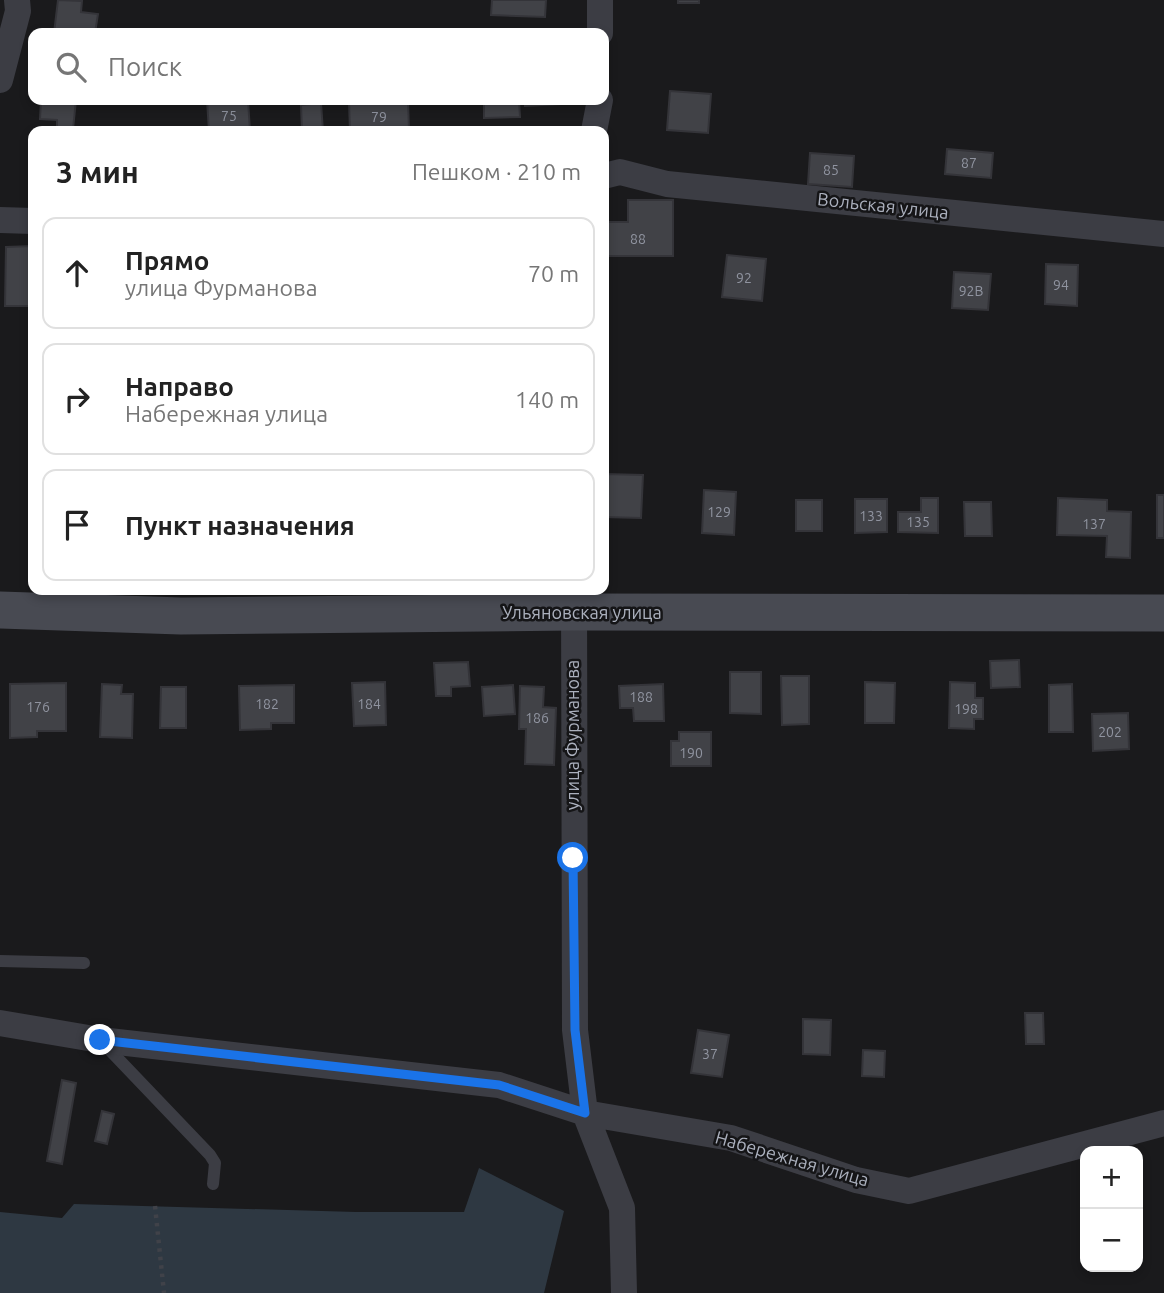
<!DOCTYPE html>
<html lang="ru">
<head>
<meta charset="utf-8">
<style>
  :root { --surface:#fff; --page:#f2f2f2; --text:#222; --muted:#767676; --line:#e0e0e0 }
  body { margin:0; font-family:Ubuntu,sans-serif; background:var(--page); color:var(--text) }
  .controls { position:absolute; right:21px; bottom:21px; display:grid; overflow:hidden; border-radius:14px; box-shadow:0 4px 10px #0003 }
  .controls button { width:63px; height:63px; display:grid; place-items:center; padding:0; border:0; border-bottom:2px solid var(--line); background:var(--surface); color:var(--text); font:35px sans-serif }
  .stop { position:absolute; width:21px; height:21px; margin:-16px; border:5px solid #1a73e8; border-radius:50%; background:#fff }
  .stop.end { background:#1a73e8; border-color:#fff; box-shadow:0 2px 7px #0008 }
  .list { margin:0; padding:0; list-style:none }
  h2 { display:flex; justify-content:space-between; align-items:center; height:91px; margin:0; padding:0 28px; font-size:30px }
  h2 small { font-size:23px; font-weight:400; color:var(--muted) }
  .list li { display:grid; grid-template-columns:46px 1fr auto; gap:21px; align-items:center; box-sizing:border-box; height:112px; margin:0 14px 14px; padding:0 14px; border:2px solid var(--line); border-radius:14px }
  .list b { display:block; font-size:26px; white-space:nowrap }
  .list p { margin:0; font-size:23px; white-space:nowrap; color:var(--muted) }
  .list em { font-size:23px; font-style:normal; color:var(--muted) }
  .icon { flex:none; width:38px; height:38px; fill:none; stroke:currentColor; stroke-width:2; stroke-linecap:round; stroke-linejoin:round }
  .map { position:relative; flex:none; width:1164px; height:1293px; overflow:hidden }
  .search { position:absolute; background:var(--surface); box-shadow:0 4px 10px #0003; left:28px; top:28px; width:581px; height:77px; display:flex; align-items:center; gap:18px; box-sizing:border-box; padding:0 24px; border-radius:14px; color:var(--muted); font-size:26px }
  .panel { position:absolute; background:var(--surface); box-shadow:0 4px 10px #0003; left:28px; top:126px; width:581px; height:469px; border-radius:14px }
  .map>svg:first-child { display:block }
</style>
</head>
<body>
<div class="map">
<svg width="1164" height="1293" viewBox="0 0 1164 1293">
  <rect width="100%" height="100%" fill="#1a1a1c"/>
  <path fill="#2e3842" d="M479,1168L564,1211L544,1293H0V1212L62,1218L74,1204L356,1212H464Z"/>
  <path fill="#414247" stroke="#343439" stroke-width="2" d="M58,0L82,1L81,12L98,14L95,33H54Z
    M492,0H546L545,17L491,15Z
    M678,0H699V3H678Z
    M670,91L711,94L708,133L667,130Z
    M41,100H76L73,129L57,128V120L40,119Z
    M207,100H248L250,131H209Z
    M389,100H408L409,131H350L349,102Z
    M484,100H519L520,117L484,118Z
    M525,100H561V104L525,106Z
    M321,103L323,131H302L301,105Z
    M947,149L993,153L991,178L945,174Z
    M31,152H33V185H29Z
    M810,153L854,156L852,187L808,184Z
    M628,200H673V256H604V222H628Z
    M33,246V306H5L6,247Z
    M727,255L766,259L762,301L722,297Z
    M1046,264L1078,265L1077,306L1045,304Z
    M954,272L991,274L988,310L952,308Z
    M604,474L643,475L641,518L604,517Z
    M704,490L736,492L734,535L702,533Z
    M1157,495H1164V538H1157Z
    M921,498H938V533L898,532V512H921Z
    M1058,498L1107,500V511L1131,512L1130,558L1106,557L1107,536L1057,535Z
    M855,499H887V532L855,533Z
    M796,500H822V531H796Z
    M964,502H991L992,536H965Z
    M1019,660L1020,687L991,688L990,661Z
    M468,662L470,686L451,687V696H436L434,663Z
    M730,672H761V714L730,713Z
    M781,676H809V724L782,725Z
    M385,682L386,725L354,726L352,683Z
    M865,682L895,683L894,723H865Z
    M950,682L975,683V698H983V719H974V729L949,728Z
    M66,683V731H37V737L10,738V684Z
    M102,684L122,685L121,694H133L132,738L100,737Z
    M663,684L664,721H634L633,708H620L619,686Z
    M1072,684L1073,732H1049V685Z
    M294,685V723H271V729L240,730L239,686Z
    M513,685L515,714L484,716L482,687Z
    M520,686L544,687L543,707L556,708L554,765L525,764L526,729H519Z
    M161,687H186V728H160Z
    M1128,713L1129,749L1093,751L1092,714Z
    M679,732H711V766H671V741H679Z
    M1025,1013H1043L1044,1044H1026Z
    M803,1019L831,1020L830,1055L803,1054Z
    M698,1030L729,1035L722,1077L691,1073Z
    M863,1050L885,1051L884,1077L862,1076Z
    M62,1080L76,1083L62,1164L47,1161Z
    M102,1111L114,1114L107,1144L95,1141Z"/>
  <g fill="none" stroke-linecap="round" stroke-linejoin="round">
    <path stroke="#404249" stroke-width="4.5" stroke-dasharray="3.5 5" stroke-linecap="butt" d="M155,1206L164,1293"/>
    <path stroke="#3c3d44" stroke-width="12" d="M0,961L84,963
      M103,1043L210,1155L215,1163L213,1184"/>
    <path stroke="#3c3d44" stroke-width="26" d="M600,0V33
      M0,80L18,11L17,0
      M594,131L600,100
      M604,176L620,172L667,184L1164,234
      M0,220L33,221
      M574,590L575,1030L585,1113L622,1208L624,1293
      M0,1023L100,1040L499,1085L585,1113L731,1138L856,1180L909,1191L1164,1123"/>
    <path stroke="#484a52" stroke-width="37" d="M0,610L181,616L574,612L1164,613"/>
  </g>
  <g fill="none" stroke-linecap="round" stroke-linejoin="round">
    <path stroke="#1a73e8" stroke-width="9" d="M100,1040L499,1085L585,1113L575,1030L573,858"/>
  </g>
  <g text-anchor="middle" stroke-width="5" stroke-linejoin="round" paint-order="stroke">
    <g font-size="14" fill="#9094a0">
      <text x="229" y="121">75</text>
      <text x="379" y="122">79</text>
      <text x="969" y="168">87</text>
      <text x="831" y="175">85</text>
      <text x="638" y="244">88</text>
      <text x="744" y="283">92</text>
      <text x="1061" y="290">94</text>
      <text x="971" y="296">92В</text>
      <text x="719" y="517">129</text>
      <text x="871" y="521">133</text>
      <text x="918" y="527">135</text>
      <text x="1094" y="529">137</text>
      <text x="641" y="702">188</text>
      <text x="267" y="709">182</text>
      <text x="369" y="709">184</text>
      <text x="38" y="712">176</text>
      <text x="966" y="714">198</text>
      <text x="537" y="723">186</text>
      <text x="1110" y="737">202</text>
      <text x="691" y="758">190</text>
      <text x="710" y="1059">37</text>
    </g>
    <g font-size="18" fill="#abb0bd" stroke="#151517">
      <text transform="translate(883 206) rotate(6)" y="6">Вольская улица</text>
      <text x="582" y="619">Ульяновская улица</text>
      <text transform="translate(573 735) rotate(-90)" y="6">улица Фурманова</text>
      <text transform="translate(792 1159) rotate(16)" y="6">Набережная улица</text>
    </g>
  </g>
</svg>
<div class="controls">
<button>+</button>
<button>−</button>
</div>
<div class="stop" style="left:573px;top:858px"></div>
<div class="stop end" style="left:100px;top:1040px"></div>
<div class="search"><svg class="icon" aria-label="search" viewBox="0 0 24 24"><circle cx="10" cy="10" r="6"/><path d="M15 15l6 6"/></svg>Поиск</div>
<section class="panel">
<h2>3 мин<small>Пешком · 210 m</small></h2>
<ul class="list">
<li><svg class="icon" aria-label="ahead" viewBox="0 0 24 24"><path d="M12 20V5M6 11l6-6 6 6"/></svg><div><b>Прямо</b><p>улица Фурманова</p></div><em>70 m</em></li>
<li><svg class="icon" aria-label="right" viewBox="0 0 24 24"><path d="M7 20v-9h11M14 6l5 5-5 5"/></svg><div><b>Направо</b><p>Набережная улица</p></div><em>140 m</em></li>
<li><svg class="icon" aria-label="arrive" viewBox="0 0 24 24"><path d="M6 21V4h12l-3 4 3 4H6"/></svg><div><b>Пункт назначения</b></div></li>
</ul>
</section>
</div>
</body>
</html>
